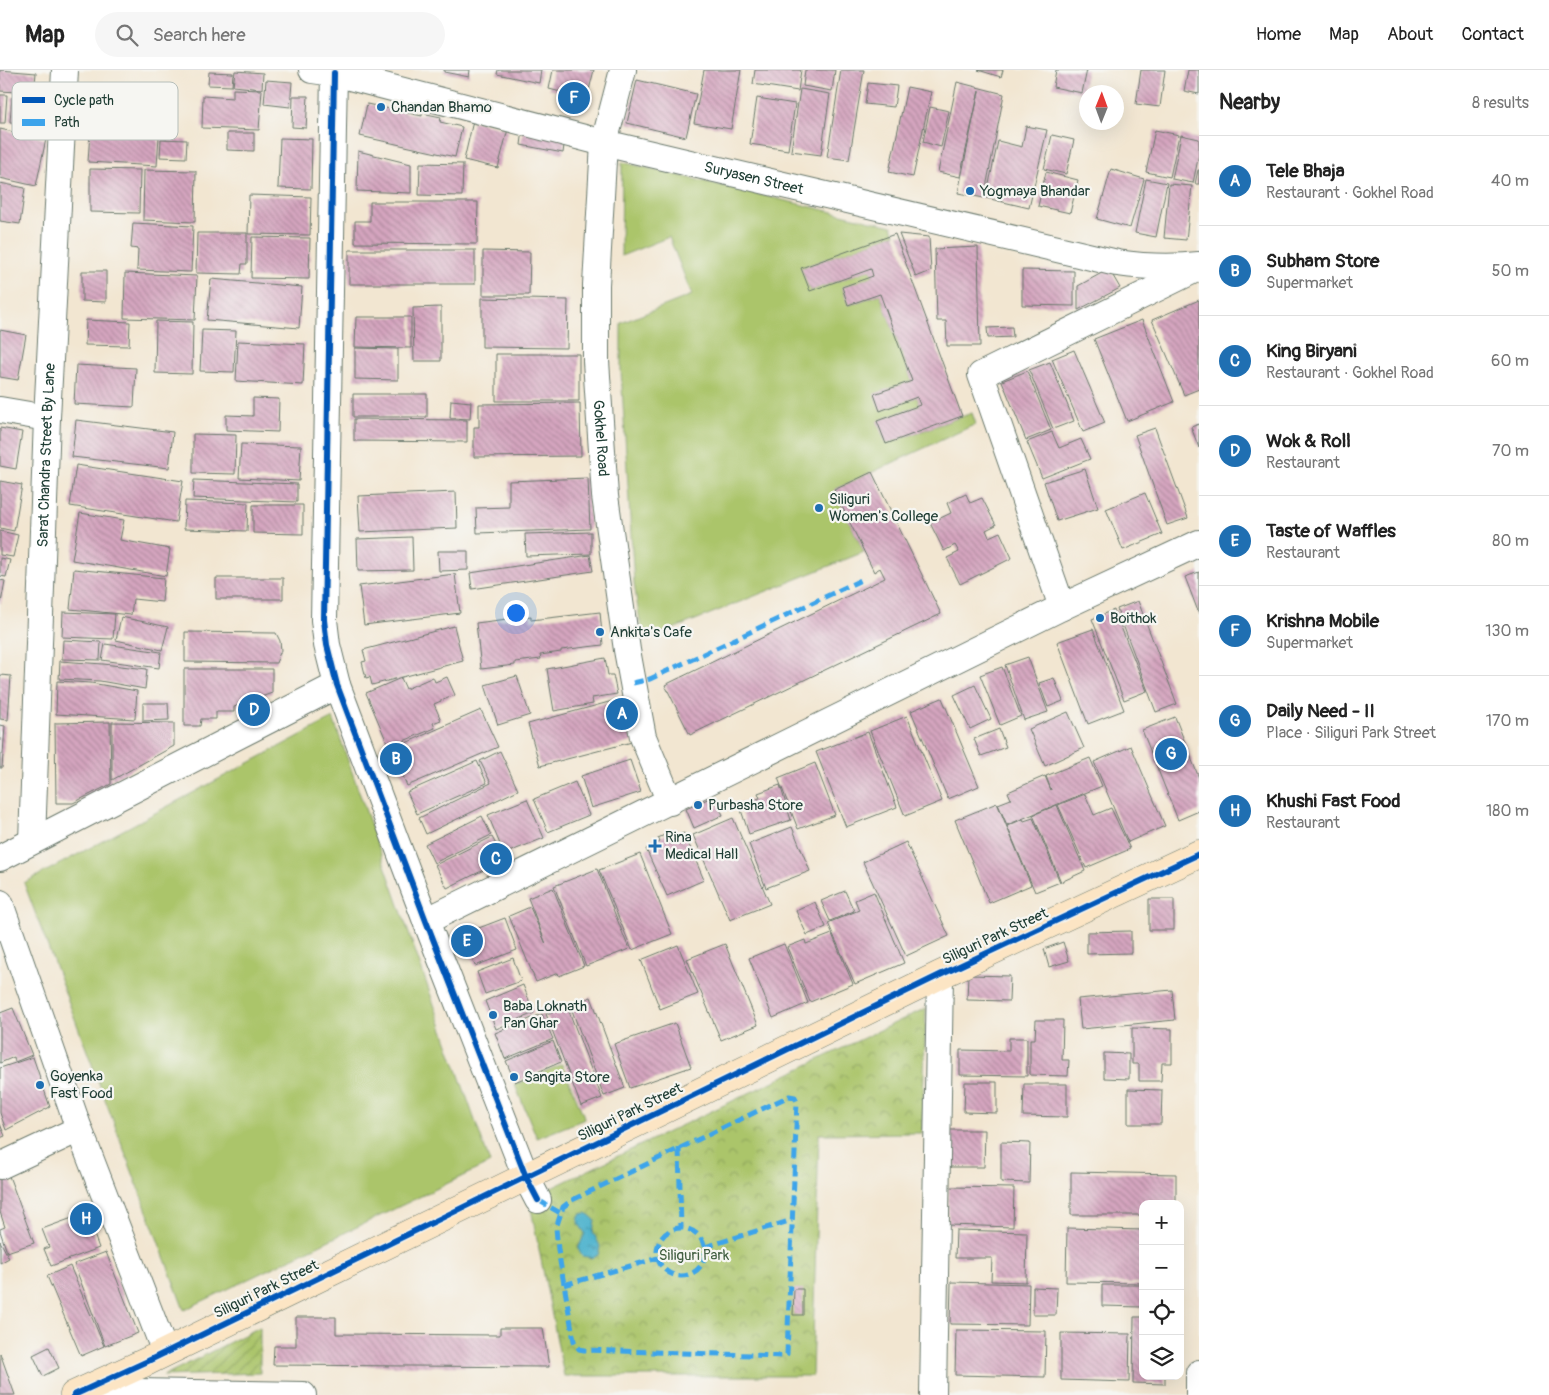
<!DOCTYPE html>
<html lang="en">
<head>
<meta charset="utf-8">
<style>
  :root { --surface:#fff; --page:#f6f6f6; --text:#222; --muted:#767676; --line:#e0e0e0; --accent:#1f6fb2 }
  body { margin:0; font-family:Pangolin,sans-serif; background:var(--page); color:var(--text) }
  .controls { position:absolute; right:15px; bottom:15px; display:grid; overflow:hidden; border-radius:10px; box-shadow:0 5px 20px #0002 }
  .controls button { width:45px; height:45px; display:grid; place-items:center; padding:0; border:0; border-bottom:1px solid var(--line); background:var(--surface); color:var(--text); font:25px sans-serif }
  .compass { position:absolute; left:1079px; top:15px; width:45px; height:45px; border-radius:50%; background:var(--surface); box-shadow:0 5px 20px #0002; rotate:1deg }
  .you { position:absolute; left:515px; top:542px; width:18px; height:18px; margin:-12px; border:4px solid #fff; border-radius:50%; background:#1a73e8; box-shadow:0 0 0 8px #1a73e833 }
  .badge { display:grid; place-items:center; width:32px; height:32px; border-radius:50%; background:var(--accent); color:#fff; font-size:16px; font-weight:700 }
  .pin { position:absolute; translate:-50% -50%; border:2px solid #fff; box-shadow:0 1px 5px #0006 }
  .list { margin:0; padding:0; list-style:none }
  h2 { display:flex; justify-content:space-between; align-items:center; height:65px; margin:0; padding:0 20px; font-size:21px }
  h2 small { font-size:16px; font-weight:400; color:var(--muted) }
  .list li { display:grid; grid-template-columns:32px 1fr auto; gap:15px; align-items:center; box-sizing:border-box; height:90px; padding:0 20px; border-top:1px solid var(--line) }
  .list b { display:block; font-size:19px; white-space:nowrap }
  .list p { margin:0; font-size:16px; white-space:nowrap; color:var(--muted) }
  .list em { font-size:16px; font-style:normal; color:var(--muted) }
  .icon { flex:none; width:28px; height:28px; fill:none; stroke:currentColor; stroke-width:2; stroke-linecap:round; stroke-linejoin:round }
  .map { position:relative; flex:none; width:1199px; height:1325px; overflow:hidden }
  header { display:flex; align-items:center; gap:30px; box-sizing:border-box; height:70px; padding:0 25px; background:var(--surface); border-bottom:1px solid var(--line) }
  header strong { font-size:24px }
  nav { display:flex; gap:28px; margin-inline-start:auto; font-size:18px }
  .search { width:350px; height:45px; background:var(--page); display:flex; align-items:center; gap:12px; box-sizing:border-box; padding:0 18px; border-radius:28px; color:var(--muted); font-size:19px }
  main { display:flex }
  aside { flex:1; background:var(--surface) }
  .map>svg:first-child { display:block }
</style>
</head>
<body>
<header>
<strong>Map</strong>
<div class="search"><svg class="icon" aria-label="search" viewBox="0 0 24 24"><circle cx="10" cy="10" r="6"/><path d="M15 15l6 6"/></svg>Search here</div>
<nav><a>Home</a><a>Map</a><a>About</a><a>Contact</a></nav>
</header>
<main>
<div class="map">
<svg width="1199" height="1325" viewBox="0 0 1199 1325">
  <defs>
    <pattern id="park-crowns" width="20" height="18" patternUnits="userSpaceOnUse" patternTransform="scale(1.25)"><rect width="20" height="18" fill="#abc56b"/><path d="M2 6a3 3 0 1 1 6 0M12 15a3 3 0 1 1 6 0" fill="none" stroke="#8ba159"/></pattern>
    <pattern id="garden-furrows" width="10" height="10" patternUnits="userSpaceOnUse" patternTransform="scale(1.25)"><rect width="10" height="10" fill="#abc56b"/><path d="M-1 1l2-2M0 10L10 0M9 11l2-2" fill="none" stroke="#8ba159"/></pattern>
    <pattern id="water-ripples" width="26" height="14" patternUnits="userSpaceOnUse" patternTransform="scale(1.25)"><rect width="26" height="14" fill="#4eb2cd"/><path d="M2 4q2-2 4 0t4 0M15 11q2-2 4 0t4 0" fill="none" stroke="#4092a7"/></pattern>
    <pattern id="building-back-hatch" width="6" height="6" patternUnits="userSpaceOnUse" patternTransform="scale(1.25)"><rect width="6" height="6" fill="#d5a5bf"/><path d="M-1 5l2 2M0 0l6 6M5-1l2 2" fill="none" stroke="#ac889c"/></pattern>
  </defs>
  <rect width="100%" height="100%" fill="#f6f6f2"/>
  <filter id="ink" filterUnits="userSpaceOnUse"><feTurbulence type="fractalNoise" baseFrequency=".02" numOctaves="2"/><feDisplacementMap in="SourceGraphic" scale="10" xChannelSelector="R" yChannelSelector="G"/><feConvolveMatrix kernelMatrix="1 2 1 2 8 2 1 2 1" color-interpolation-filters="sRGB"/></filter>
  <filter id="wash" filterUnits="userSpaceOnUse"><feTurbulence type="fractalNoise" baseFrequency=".0096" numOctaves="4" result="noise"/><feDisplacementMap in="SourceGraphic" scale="20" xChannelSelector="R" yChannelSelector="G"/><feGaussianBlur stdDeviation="1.12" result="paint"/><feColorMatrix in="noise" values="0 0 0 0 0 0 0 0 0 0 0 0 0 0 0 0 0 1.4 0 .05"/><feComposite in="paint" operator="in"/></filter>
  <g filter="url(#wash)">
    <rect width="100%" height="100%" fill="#f2e6d1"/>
    <path fill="#abc56b" stroke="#658150" d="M622,92L892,156L895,164L802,198L810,221L871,199L873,206L842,218L849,235L880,224L912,311L875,324L881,340L917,327L920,335L878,351L886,374L972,343L976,354L834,420L864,482L643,571L634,513L621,301V253L692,225L669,167L621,186Z
      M333,648L490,1093L184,1240L24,813Z
      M562,994L585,1049L537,1068L515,1015Z"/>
    <path fill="url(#park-crowns)" stroke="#658150" d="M926,938L922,1063L819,1064L812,1306H564L531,1139L543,1122Z"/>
    <path fill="url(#garden-furrows)" stroke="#658150" d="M260,1257V1303L163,1306Z"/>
    <path fill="url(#water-ripples)" stroke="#367880" d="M587,1143L595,1150L593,1162L600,1176L598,1185L593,1188L582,1186L578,1179L585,1163C581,1157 575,1151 581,1144Z"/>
    <g id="blocks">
      <path fill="url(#building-back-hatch)" d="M0,0L36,3L34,23L0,21Z
        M444,0H470L469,7L444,2Z
        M498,0H541L539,13L497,4Z
        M553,0H594L587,28L584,27L581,39L566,35L569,24L549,19Z
        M704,0H741L731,59L694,53Z
        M755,0H801L798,21L753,14Z
        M805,0H835L832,21L803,16Z
        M841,0H864L849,90L827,87Z
        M978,0H1003L1001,7Z
        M1056,0H1087L1082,23L1053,17Z
        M1141,0H1165L1160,37L1136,34Z
        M1188,0H1199V24L1184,21Z
        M235,1L263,3L262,19L233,16Z
        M209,2L233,3L232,16L208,15Z
        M266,10L292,12L290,37L264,34Z
        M637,10L696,24L686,67L627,53Z
        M957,12L1004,24L984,128L958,123L979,21L960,107L938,102Z
        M868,13L897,16L894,37L865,34Z
        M907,17L931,22L913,107L889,102Z
        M233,19L262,20L259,60L202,58L203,26L233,28Z
        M800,19L830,24L821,85L791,81Z
        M0,25H7L5,53H0Z
        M293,26H308L306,58L292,57Z
        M12,27L37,29L35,54L10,52Z
        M757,28L795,34L788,80L750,74Z
        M367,34L422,46V43L441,47L440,52L462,57L455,87L360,66Z
        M930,37L949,41L941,77L923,72Z
        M91,47L160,51L157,96L88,92Z
        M473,51L508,59L498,98L464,90Z
        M1026,56L1047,60L1029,138L986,128L998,71L1022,77Z
        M0,59L46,69L36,116L0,108Z
        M523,60L565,68L563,83L521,75Z
        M1155,60L1179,65L1170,107L1146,102Z
        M227,63H254V81L227,80Z
        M1052,65L1074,70L1066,104L1044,99Z
        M1181,65L1199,69V84L1193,113L1172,109Z
        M280,68L312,69L311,119L278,118Z
        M161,69L187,70L186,88L160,87Z
        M358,81L411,94V123L357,121Z
        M420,93L463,94L462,126L419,125Z
        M90,99L140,100L139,143L90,142Z
        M1111,99L1144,109L1130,158L1097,149Z
        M144,100L196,101L195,152L143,150Z
        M1198,100H1199V114H1195Z
        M1046,102L1078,110L1070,143L1038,136Z
        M1146,109L1167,113L1156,167L1135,163Z
        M0,113L25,118L20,154L0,151Z
        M1169,114L1192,116L1186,170L1164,168Z
        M249,125L311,127L310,165L248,164Z
        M370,132H478L477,174L355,173V151H370Z
        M133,153L193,156L191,202L137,200L138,179L131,178Z
        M197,163H247V194H242L241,204L196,203Z
        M895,164L962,346L886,374L877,351L920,335L917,327L880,341L874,324L912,311L880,224L848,235L842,217L873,206L871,199L810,221L801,198Z
        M899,164L929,167L931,201L916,207Z
        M252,167L310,168L309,209L251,208Z
        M978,177L980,276H947L946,251H937L935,179Z
        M349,180H475V214H349Z
        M483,181L530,182L529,225H483Z
        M1109,199L1120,218L1078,240V216Z
        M1022,200L1074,201V236L1022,235Z
        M82,201H106V232L82,231Z
        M125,203L197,206L195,250L124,248Z
        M211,209L302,217L299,258L207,250Z
        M482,228L568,230L567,278L482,277Z
        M1199,230V319L1184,325L1152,250Z
        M441,237V291H414L413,238Z
        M356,247H411V278L355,277Z
        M86,250L130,252L129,276L85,275Z
        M1142,250L1174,332L1127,351L1094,269Z
        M156,251L193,252L192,304L155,303Z
        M1012,257L1013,267L988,268L987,258Z
        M0,260L26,265L18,310L0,307Z
        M202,260L236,261L234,302L200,301Z
        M238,271L305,274L303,315L236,311Z
        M355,278L398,279V310L355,309Z
        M1074,280L1105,353L1083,362L1052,289Z
        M496,284H579V331H496Z
        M1050,292L1074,351L1053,359L1029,300Z
        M76,295L136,298L134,337L74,334Z
        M1027,301L1051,360L1026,370L1002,311Z
        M353,324H427V347H353Z
        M253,328L279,329L278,362L226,360V345L253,346Z
        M451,330L471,332L470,349L450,348Z
        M580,333L581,386L474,387V357H479V334Z
        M354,349L467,350V372L354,371Z
        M76,350L173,362L169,398L72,387Z
        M1199,354V378L1191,357Z
        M0,358L22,362L16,399L0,396Z
        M1155,358L1188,448L1167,455L1135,365Z
        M1052,362L1059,378L1081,369L1090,389L1042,408L1027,372Z
        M193,364L236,365L235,404L193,403Z
        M241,374L301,376L299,411L239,408Z
        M76,395L183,411L176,452L70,436Z
        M1085,399L1098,438L1057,451L1044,412Z
        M872,402L941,544L690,665L665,615L885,508L880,498L874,502L834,420Z
        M588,408L590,459L477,463L476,438L509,437V411Z
        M194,410L297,414V432L193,428Z
        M0,411L22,415L14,461L0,458Z
        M456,422L457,458L360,462L358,426Z
        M1145,423L1162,464L1123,480L1106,439Z
        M966,424L970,433L982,428L996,455L986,460L989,467L1000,462L1012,488L960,514L947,488L959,482L955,475L944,481L930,453L951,443L947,433Z
        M185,431L248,433L247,461L184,459Z
        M253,435H303V464L253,463Z
        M80,443L124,450L120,470L170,479L166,506L72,490Z
        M0,461L18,465L13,487L0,485Z
        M591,462V484L526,486L525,464Z
        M412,467L413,500L358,501L357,469Z
        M438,481H468V500L439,501Z
        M590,485L593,501L472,519L470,503Z
        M0,488L10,490L6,507L0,506Z
        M74,499L164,508L162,532L133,529L131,545L70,539Z
        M1199,502V544L1185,507Z
        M455,504L460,543L364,555L359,516Z
        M216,508H283V529H216Z
        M0,510L5,511L1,533H0Z
        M1138,531L1177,634L1156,642L1117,539Z
        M1114,540L1147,621L1124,630L1092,549Z
        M63,542L115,544L113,569L62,567Z
        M600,542L603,575L561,580V582L540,585L541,589L515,592V595L481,599L476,553L531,546V550Z
        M121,547L168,557L162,580L116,570Z
        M454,556L463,591L372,615L370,607L366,608L362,592L366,591L363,580Z
        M1093,559L1124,640L1088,654L1057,572Z
        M185,562L276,563L280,571L281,580L276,593L185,592Z
        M63,570L101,572L100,590L62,589Z
        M105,574L161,582L159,598L102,590Z
        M1028,587L1048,642L1024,650L1005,595Z
        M605,588L608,605H613L617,624L592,628L593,634L554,641L547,599Z
        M60,591L103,594L147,599L145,619L100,611L59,609Z
        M1002,597L1021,646L1000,655L980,605Z
        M184,599H272V623L234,637V642H216V649H201L200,656H184Z
        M0,605L11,606L8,650L0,649Z
        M517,606L530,645L498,655L485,615Z
        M433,607L435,612L447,607L455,625L434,634L441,650L433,653L435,658L389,677L366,623L401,608L406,619Z
        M1054,608L1063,631L1048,637L1039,613Z
        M57,611L91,613L137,621L135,649L56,644Z
        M975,615L991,649L970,659L954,625Z
        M942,628L979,716L948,729L911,641Z
        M620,629L632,672L540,696L528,654Z
        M143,633H168L169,650L143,651Z
        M481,640L498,677L407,716L392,679Z
        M1068,642L1084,678L1045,696L1029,659Z
        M907,646L942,731L905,746L870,661Z
        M1175,647L1199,708V741L1178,750L1142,660Z
        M110,652L111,714L73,733H56L55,653Z
        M112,652L174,653V676L112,710Z
        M0,655L5,656L2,698H0Z
        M999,659L1006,677L981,686L974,669Z
        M868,662L897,737L846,757L816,682Z
        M1131,676L1165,756L1128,772L1094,692Z
        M500,681L518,720L426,764L419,748L491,713L480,691Z
        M1090,688L1102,716L1007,755L998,734L1011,729L1008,722L1045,706L1051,720L1046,706Z
        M630,690L641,722L591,738L581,706Z
        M477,691L487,713L417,744L407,722Z
        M815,693L835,745L798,759L778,708Z
        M575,712L589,745L548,762L534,729Z
        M780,715L791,750L749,764L739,734L760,728L758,723Z
        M1085,724L1094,745L1111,738L1130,779L1086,798L1058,735Z
        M714,726L723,745L694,758L686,739Z
        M527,729L544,768L504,784L488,745Z
        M997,733L1031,815L989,833L955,750Z
        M1057,735L1085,801L1061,812L1033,745Z
        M482,746L491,765L434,793L425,774Z
        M733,748L770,834L730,850L693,765Z
        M1033,748L1060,812L1035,822L1007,756L1023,749L1024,751Z
        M792,757L810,801L766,818L749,774Z
        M671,762L673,767L684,763L704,810L667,826L646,779L660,772L658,768Z
        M492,767L504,790L447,818L435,795Z
        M906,772L949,866L906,886L863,792Z
        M640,784L672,864L632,880L599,800Z
        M597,799L629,879L586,896L554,816Z
        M553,818L584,896L559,906L558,903L536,912L509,846L530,837L546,874L528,828Z
        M845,821L854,841L830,851L821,831Z
        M874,822L904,893L855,914L828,853L859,840L855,830Z
        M1149,829H1174V860H1149Z
        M815,832L826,857L807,865L796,841Z
        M505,848L517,880L475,896L463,864Z
        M1131,861V883L1087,884V862Z
        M832,864L853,914L810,932L787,877L805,870L806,874Z
        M1063,872L1069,891L1049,897L1044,879Z
        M725,874L758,955L721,970L687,889Z
        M784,874L808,933L773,948L749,888Z
        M678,875L698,924L660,939L641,890Z
        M513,888L521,911L485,924L477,902Z
        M968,905L1010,906L1009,931L967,930Z
        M523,915L534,943L496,959L485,931Z
        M1172,920L1175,950L1081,959L1078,929Z
        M591,927L625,1018L604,1026L570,935Z
        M567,936L602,1028L581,1036L546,944Z
        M13,938L32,985L15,992L14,987L0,993V943Z
        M542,944L553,969L505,989L495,963Z
        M1036,950H1063L1062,990H1069L1068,1006L1030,1005V969H1035Z
        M675,953L691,997L630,1018L614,974Z
        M1132,958L1172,959V993H1162L1161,1011H1139V994H1132Z
        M1009,968H1027V1006L960,1005V980L1009,981Z
        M553,971L561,992L515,1012L506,991Z
        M1104,983L1129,984V1009L1104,1008Z
        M33,987L50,1037L6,1060L0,1043V998Z
        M965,1012H997V1043L964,1042Z
        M1024,1014H1067V1047L1023,1046Z
        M1128,1019L1162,1020L1161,1054H1128Z
        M0,1054L5,1066L0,1068Z
        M950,1060H985L984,1097H950Z
        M1001,1072L1030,1073L1029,1113L1001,1112Z
        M1071,1102L1176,1104V1134H1143V1145H1071Z
        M9,1106L34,1173L7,1182L0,1161V1159L5,1157L0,1142V1109Z
        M949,1117L1014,1118L1013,1157L948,1155Z
        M86,1143L99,1178L51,1196L44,1179L49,1177L42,1159Z
        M1067,1158L1143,1160V1213L1066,1212Z
        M956,1160L1027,1162L1026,1212L991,1211L992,1188H955Z
        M0,1171L9,1188L0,1193Z
        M106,1182L138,1263L105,1276L74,1194Z
        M70,1196L104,1276L81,1286L47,1206Z
        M951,1212L1029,1214L1028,1255L950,1254Z
        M1102,1215H1143V1237L1102,1236Z
        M1033,1217L1057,1218L1056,1245H1033Z
        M794,1219H803V1245H793Z
        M296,1247H336V1264L500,1265V1258H543L549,1297L273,1295L274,1276H296Z
        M1134,1247H1143V1306H1165V1314L1133,1313Z
        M956,1260L1046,1261L1045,1307L955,1305Z
        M1061,1263L1130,1264L1129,1312L1061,1310Z
        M49,1277L59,1298L43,1306L33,1285Z
        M0,1283L15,1325H0Z"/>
    </g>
  </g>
  <g filter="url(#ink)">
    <use href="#blocks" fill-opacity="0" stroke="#69786b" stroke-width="1"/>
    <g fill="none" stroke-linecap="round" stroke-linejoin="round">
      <defs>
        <g id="street">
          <path id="s1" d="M312,0L334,3L604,73L1117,193C1145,197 1171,198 1199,195"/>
          <path id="s2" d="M623,0L604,73L596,215V291L605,426L627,580L643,667L670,732"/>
          <path d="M334,3L324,550L327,575L337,615L426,851L526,1107L538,1130"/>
          <path d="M0,340L47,348"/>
          <path d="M1062,537L981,305L1194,200"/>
          <path id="s3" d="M32,771L47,348L65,0"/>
          <path d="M0,788L337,615"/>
          <path d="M0,833L79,1059L165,1282"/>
          <path d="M426,851L1062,537L1199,473"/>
          <path d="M0,1096L79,1059"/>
          <path d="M82,1321L303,1325"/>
          <path d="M933,1325L940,905"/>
          <path d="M1199,1325V1303"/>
        </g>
        <path id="secondary" d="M74,1325L148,1291L940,905L1199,784"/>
      </defs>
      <use href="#street" stroke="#69786b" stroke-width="28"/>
      <use href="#secondary" stroke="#69786b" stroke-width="29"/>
      <use href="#street" stroke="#fff" stroke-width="26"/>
      <use href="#secondary" stroke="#fce5c4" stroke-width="28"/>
      <path stroke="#3da4eb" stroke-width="5" stroke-dasharray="10 5" stroke-linecap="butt" d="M633,613L650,609L863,509
        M789,1026L795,1027L797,1032L787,1284L784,1286L584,1280L579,1279L574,1271L558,1180L556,1158L563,1137L572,1130Z
        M679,1078L681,1158
        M538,1130L560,1143
        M657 1182a24 24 0 1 1 48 0a24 24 0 1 1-48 0Z
        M705,1177L792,1150
        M564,1215L658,1188"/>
      <defs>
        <path id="cycleway" d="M334,3L324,550L327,575L337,615L426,851L526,1107L538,1130
          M74,1325L148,1291L940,905L1199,784"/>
      </defs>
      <use href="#cycleway" stroke="#f6f6f2" stroke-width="9"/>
      <use href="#cycleway" stroke="#0057b8" stroke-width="6"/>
    </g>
  </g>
  <g fill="#1f6fb2" stroke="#f6f6f2" stroke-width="2">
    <circle cx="381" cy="37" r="5"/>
    <circle cx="970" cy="121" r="5"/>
    <circle cx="819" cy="438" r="5"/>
    <circle cx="1100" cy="548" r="5"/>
    <circle cx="600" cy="562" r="5"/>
    <circle cx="698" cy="735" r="5"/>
    <path d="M652.5 768.5h5v5h5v5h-5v5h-5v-5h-5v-5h5z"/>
    <circle cx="493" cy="945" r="5"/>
    <circle cx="514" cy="1007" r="5"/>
    <circle cx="40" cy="1015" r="5"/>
  </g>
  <g text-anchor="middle" stroke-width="4.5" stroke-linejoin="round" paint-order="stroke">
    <g font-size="15" fill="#1f3d34" stroke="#f6f6f2" text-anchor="start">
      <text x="391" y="42">Chandan Bhamo</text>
      <text x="980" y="126">Yogmaya Bhandar</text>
      <text x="829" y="434">Siliguri<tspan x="829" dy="17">Women's College</tspan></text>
      <text x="1110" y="553">Boithok</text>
      <text x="610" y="567">Ankita's Cafe</text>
      <text x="708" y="740">Purbasha Store</text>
      <text x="665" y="772">Rina<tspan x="665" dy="17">Medical Hall</tspan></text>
      <text x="503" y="941">Baba Loknath<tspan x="503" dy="17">Pan Ghar</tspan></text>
      <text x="50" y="1011">Goyenka<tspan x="50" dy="17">Fast Food</tspan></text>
      <text x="524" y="1012">Sangita Store</text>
    </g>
    <g font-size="15" fill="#1f3d34" stroke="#f6f6f2">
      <text dy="5" stroke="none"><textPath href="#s1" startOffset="455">Suryasen Street</textPath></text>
      <text dy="5" stroke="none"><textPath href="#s2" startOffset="371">Gokhel Road</textPath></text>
      <text dy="5" stroke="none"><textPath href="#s3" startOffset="386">Sarat Chandra Street By Lane</textPath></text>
      <text transform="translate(995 866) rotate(-25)" y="5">Siliguri Park Street</text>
      <text transform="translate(630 1042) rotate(-26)" y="5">Siliguri Park Street</text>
      <text transform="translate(266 1219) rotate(-26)" y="5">Siliguri Park Street</text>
    </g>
    <g font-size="15" fill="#425f42" stroke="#f6f6f2">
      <text x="694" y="1190">Siliguri Park</text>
    </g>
  </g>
  <rect x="12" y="12" width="166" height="58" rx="8" fill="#f6f6f2" stroke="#b6beb9" stroke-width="1"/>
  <rect x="22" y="27" width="23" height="6" fill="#0057b8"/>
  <rect x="22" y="49" width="23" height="7" fill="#3da4eb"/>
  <g font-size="14" fill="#1f3d34">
    <text x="54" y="35">Cycle path</text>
    <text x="54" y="57">Path</text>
  </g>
</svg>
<div class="controls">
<button>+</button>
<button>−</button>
<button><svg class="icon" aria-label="locate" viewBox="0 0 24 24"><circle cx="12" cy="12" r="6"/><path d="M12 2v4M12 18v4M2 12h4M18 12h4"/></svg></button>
<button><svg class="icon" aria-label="layers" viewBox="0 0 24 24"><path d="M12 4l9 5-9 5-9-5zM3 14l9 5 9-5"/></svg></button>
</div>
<svg class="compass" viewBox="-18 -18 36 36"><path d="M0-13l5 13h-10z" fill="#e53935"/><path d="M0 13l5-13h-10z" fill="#767676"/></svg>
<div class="you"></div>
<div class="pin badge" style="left:622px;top:644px">A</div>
<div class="pin badge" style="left:396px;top:689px">B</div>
<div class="pin badge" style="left:496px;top:789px">C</div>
<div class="pin badge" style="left:254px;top:640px">D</div>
<div class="pin badge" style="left:467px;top:871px">E</div>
<div class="pin badge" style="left:574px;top:28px">F</div>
<div class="pin badge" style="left:1171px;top:684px">G</div>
<div class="pin badge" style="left:86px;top:1149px">H</div>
</div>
<aside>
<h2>Nearby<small>8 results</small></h2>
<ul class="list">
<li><span class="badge">A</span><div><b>Tele Bhaja</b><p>Restaurant · Gokhel Road</p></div><em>40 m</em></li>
<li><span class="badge">B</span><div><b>Subham Store</b><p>Supermarket</p></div><em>50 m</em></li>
<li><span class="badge">C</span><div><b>King Biryani</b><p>Restaurant · Gokhel Road</p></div><em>60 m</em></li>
<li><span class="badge">D</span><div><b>Wok &amp; Roll</b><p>Restaurant</p></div><em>70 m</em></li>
<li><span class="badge">E</span><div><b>Taste of Waffles</b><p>Restaurant</p></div><em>80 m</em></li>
<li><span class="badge">F</span><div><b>Krishna Mobile</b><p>Supermarket</p></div><em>130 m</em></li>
<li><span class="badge">G</span><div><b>Daily Need - II</b><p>Place · Siliguri Park Street</p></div><em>170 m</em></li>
<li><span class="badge">H</span><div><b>Khushi Fast Food</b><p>Restaurant</p></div><em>180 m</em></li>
</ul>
</aside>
</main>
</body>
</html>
